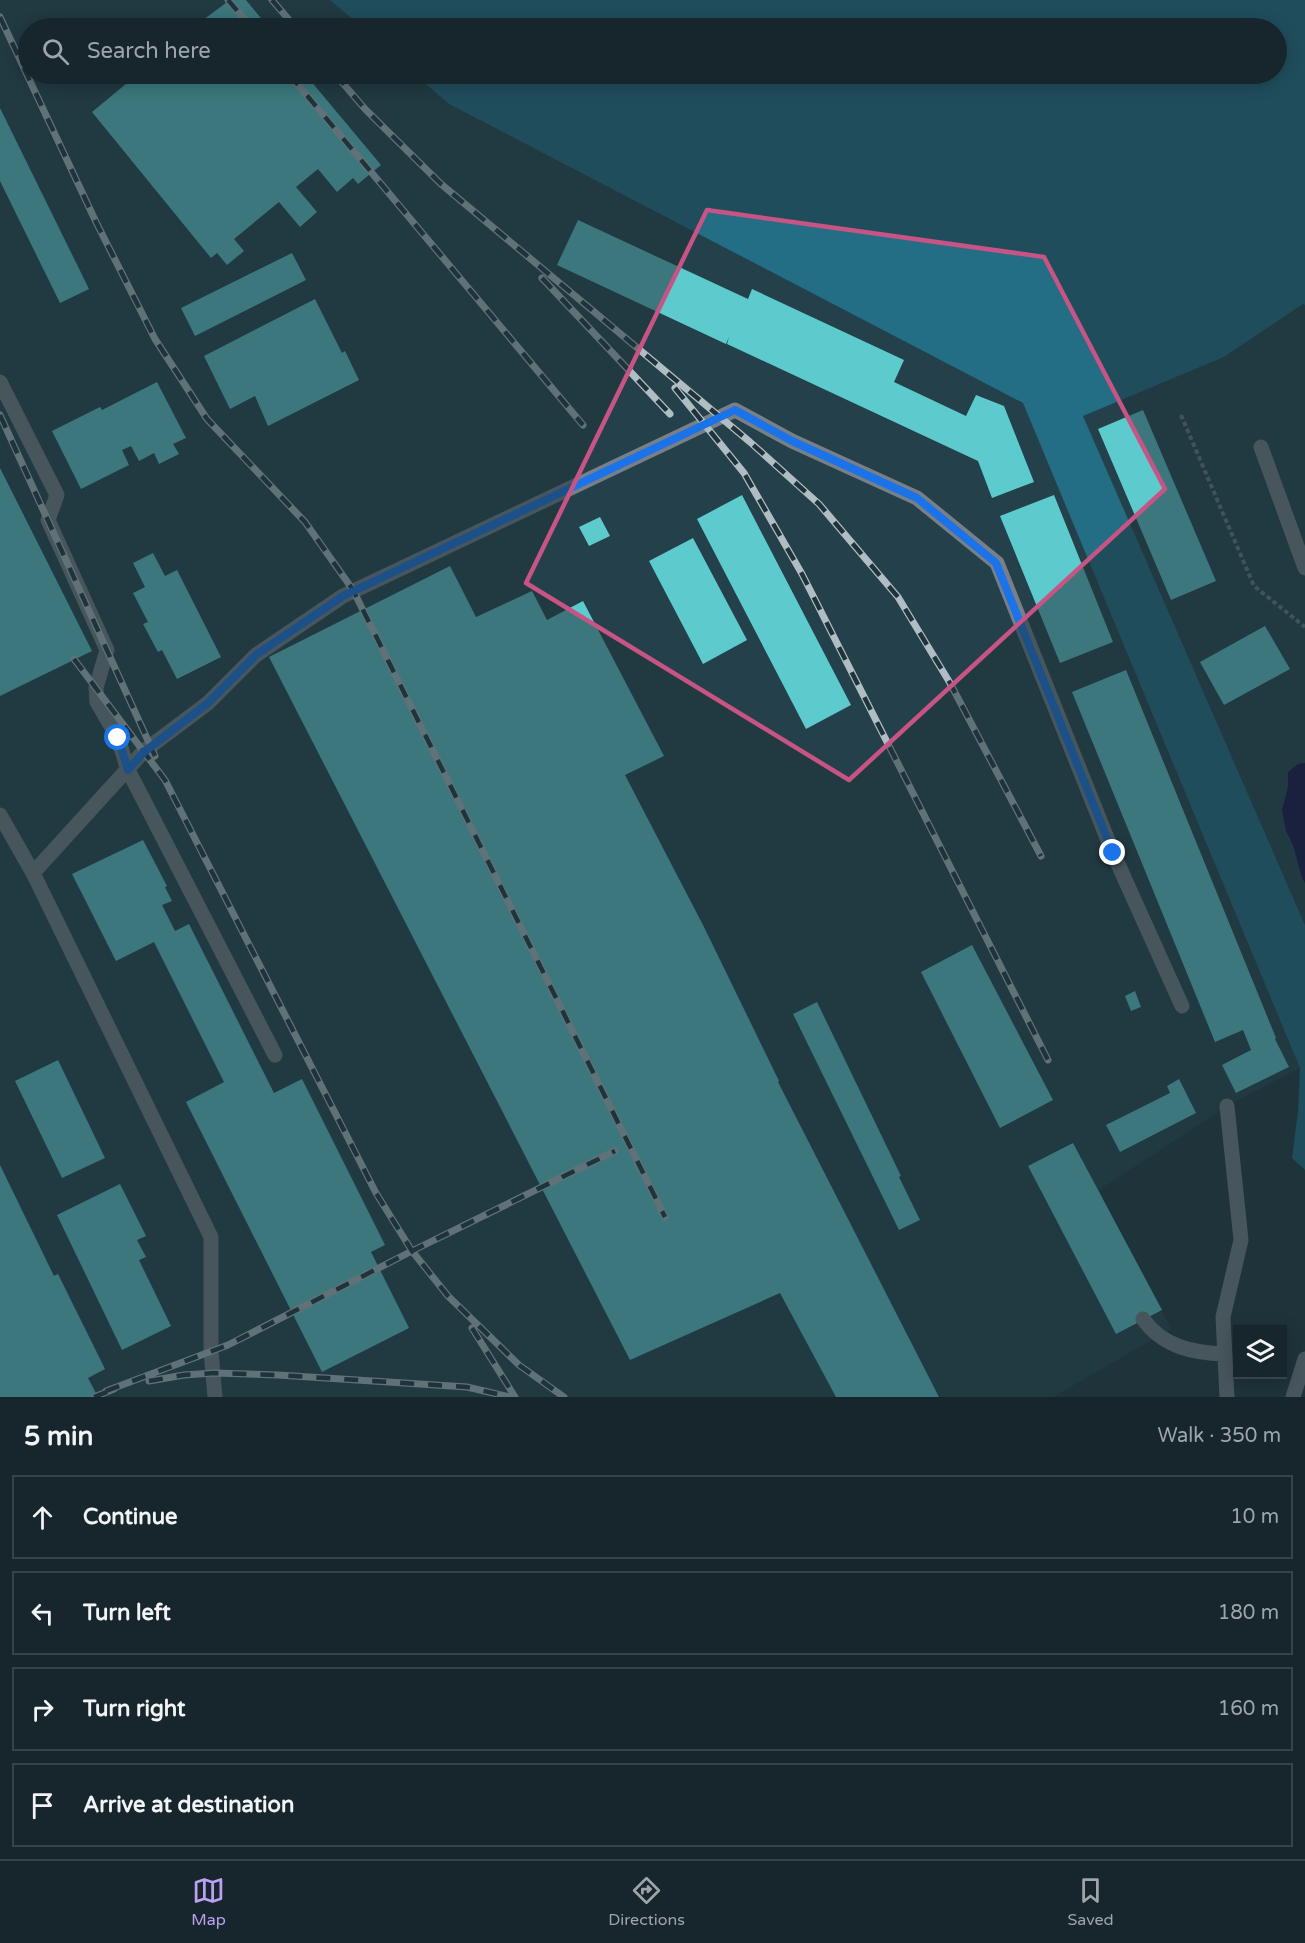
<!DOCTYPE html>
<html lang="en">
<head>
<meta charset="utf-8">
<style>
  :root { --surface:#17262c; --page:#202e34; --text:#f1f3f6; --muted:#9ea5a9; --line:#364348; --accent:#bca0f2 }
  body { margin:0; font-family:"Varela Round",sans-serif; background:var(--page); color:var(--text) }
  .controls { position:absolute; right:18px; bottom:18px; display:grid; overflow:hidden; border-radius:0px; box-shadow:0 3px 15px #0003 }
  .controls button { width:54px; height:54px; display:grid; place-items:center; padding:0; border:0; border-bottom:2px solid var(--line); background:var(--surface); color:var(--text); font:30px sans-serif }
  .stop { position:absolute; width:18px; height:18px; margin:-14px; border:4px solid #1a73e8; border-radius:50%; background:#fff }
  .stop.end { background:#1a73e8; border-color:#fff; box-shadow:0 2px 6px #0008 }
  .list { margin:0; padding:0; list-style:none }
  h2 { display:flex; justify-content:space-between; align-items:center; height:78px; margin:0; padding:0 24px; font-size:26px }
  h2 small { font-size:20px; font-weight:400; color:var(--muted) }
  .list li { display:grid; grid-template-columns:39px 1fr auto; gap:18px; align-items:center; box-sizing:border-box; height:84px; margin:0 12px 12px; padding:0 12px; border:2px solid var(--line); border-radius:0px }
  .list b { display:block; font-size:22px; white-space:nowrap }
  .list em { font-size:20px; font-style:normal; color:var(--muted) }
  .icon { flex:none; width:33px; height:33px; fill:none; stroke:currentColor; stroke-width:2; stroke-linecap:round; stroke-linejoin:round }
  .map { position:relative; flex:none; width:1305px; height:1397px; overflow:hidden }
  .search { position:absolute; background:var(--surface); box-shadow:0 3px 15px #0003; left:18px; right:18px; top:18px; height:66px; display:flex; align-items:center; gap:15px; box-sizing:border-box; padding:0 21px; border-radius:33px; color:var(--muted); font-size:22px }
  .sheet { height:462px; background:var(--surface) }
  nav { display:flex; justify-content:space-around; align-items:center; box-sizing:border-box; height:84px; border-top:2px solid var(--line); background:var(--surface); font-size:16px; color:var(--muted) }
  nav a { display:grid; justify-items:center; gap:3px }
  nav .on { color:var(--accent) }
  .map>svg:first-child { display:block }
</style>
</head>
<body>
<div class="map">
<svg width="1305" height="1397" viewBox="0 0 1305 1397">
  <rect width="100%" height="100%" fill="#1f333b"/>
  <path fill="#24404a" d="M0,0H330L363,28H28V74H414L449,104L1023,403L1199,816L1300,1068L1227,1106L1099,1190L1171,1329L1053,1397H0Z
    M1303,304L1305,305V925L1082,416L1224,357Z"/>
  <path fill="#236d85" d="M330,0H1305V305L1303,304L1224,357L1083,416L1305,925V1170L1292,1158L1298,1112L1300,1068L1023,403L449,104L414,74H1276V28H363Z"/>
  <path fill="#120d46" d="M1305,763V883L1302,878L1293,845L1286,831L1282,810L1288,787V772L1298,764Z"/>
  <path fill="#5dcbcd" d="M230,0H246L269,28H192Z
    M138,74H305L381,165L358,184L353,178L337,192L318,169L296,187L317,212L300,227L279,202L234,239L244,251L227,265L217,253L211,258L92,112Z
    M0,108L89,289L60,303L0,181Z
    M578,220L748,299L752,289L904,360L894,382L966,416L976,395L1004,406L1034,482L992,498L978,461L727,344L729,337L726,344L557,265Z
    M292,253L306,280L195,336L181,308Z
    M315,299L342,353L345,351L359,380L268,426L255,396L230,409L204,356Z
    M157,382L186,438L173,444L179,454L159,464L154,453L139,461L131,446L122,450L129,465L81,489L52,431L100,407L102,410Z
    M1143,410L1216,581L1171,600L1098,429Z
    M0,468L92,651L0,696Z
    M742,495L851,705L806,729L697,519Z
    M1054,495L1113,642L1060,663L1000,516Z
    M600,517L610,536L589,546L579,527Z
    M693,538L747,640L703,664L649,561Z
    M153,553L165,576L177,570L221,657L177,679L162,650L158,652L143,624L148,622L133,593L145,587L133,563Z
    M450,566L476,617L532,591L547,620L583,601L664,756L625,775L704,927L779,1081L778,1082L939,1397H836L780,1293L630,1360L269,657Z
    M1265,626L1290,669L1224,705L1200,662Z
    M1126,670L1276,1038L1275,1039L1289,1067L1236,1093L1222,1065L1251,1050L1243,1030L1215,1042L1072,692Z
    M143,840L167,886L165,887L172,901L162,905L175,931L189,924L274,1093L302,1079L385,1245L371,1252L409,1328L322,1372L186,1102L224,1082L154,942L116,961L72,874Z
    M972,945L1053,1100L1000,1128L921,972Z
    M1135,991L1141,1007L1131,1011L1125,996Z
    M817,1002L901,1176L899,1177L920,1220L899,1230L793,1014Z
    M58,1060L105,1158L62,1178L15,1081Z
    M1179,1079L1196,1113L1120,1152L1106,1125L1170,1093L1167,1086Z
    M1073,1143L1162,1310L1116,1334L1028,1166Z
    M0,1165L54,1276L58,1274L105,1369L88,1378L98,1397H0Z
    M120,1184L146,1236L137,1240L146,1257L139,1260L171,1326L122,1350L57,1215Z"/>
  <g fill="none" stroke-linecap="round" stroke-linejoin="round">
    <path stroke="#6b7b82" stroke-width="4" stroke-dasharray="4.5 3" stroke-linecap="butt" d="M1181,415L1254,586L1305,627"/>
    <path stroke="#797f87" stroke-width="15" d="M0,382L57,495L48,520L107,650L96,688L97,702L118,738L128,770L275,1055
      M1261,447L1305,568
      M0,815L33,873L211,1237V1351L215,1397
      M33,873L144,751L208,703L256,655L343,596L735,410L792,441L917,498L997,563L1113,853L1182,1006
      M1143,1319C1163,1347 1193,1353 1225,1354
      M1227,1397L1223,1317L1241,1240L1227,1106
      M1293,1397L1305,1359"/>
    <defs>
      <path id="rail" d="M228,0L252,28
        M272,0L296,28
        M0,17L96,222L155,339L207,419L305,522L353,590L665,1217
        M289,74L583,425
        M335,74L365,109L441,184L750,442L819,504L898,597L950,683L1041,856
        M542,278L670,414
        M675,388L744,473L802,574L1048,1060
        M0,415L155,756
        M74,659L165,780L376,1193L412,1251L448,1296L519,1365L564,1397
        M472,1328L515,1397
        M149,1381L184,1375L214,1373L278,1375L467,1387L510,1397
        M106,1391L228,1345L412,1251L615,1151
        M94,1397L114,1389"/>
    </defs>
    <use href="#rail" stroke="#b0bdc3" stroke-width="7"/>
    <use href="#rail" stroke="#1f333b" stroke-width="4.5" stroke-dasharray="14" stroke-linecap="butt"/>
  </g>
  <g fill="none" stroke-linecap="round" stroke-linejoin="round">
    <path stroke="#1a73e8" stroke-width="8" d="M118,738L128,770L144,752L208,703L256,655L343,596L735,410L792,441L917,498L996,563L1113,853"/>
  </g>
  <path d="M0 0H1305V1397H0ZM707,210L1044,257L1165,489L849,780L526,583Z" fill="#1f333b" fill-opacity=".55" fill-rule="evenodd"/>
  <path fill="none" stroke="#c75484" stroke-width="4.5" stroke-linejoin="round" d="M707,210L1044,257L1165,489L849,780L526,583Z"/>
</svg>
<div class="controls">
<button><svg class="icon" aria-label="layers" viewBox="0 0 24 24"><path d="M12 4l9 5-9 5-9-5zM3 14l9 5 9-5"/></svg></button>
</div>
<div class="stop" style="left:118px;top:738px"></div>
<div class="stop end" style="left:1113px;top:853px"></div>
<div class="search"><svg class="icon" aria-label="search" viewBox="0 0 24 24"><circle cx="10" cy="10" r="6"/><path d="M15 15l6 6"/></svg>Search here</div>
</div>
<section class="sheet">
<h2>5 min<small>Walk · 350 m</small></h2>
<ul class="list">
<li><svg class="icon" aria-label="ahead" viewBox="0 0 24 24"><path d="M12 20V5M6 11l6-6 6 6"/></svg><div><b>Continue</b></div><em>10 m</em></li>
<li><svg class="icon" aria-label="left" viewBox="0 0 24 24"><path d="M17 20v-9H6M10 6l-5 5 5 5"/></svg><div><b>Turn left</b></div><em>180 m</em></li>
<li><svg class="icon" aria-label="right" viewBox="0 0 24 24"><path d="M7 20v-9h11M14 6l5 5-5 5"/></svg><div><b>Turn right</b></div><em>160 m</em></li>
<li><svg class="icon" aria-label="arrive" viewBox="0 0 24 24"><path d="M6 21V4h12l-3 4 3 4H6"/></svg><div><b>Arrive at destination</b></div></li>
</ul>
</section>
<nav>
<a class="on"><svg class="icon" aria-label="map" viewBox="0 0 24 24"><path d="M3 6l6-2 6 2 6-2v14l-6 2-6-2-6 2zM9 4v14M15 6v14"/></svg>Map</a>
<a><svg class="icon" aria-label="directions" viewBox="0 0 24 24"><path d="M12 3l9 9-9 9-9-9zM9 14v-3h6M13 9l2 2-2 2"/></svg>Directions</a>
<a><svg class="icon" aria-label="saved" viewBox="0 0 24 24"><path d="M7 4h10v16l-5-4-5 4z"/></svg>Saved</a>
</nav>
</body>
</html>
